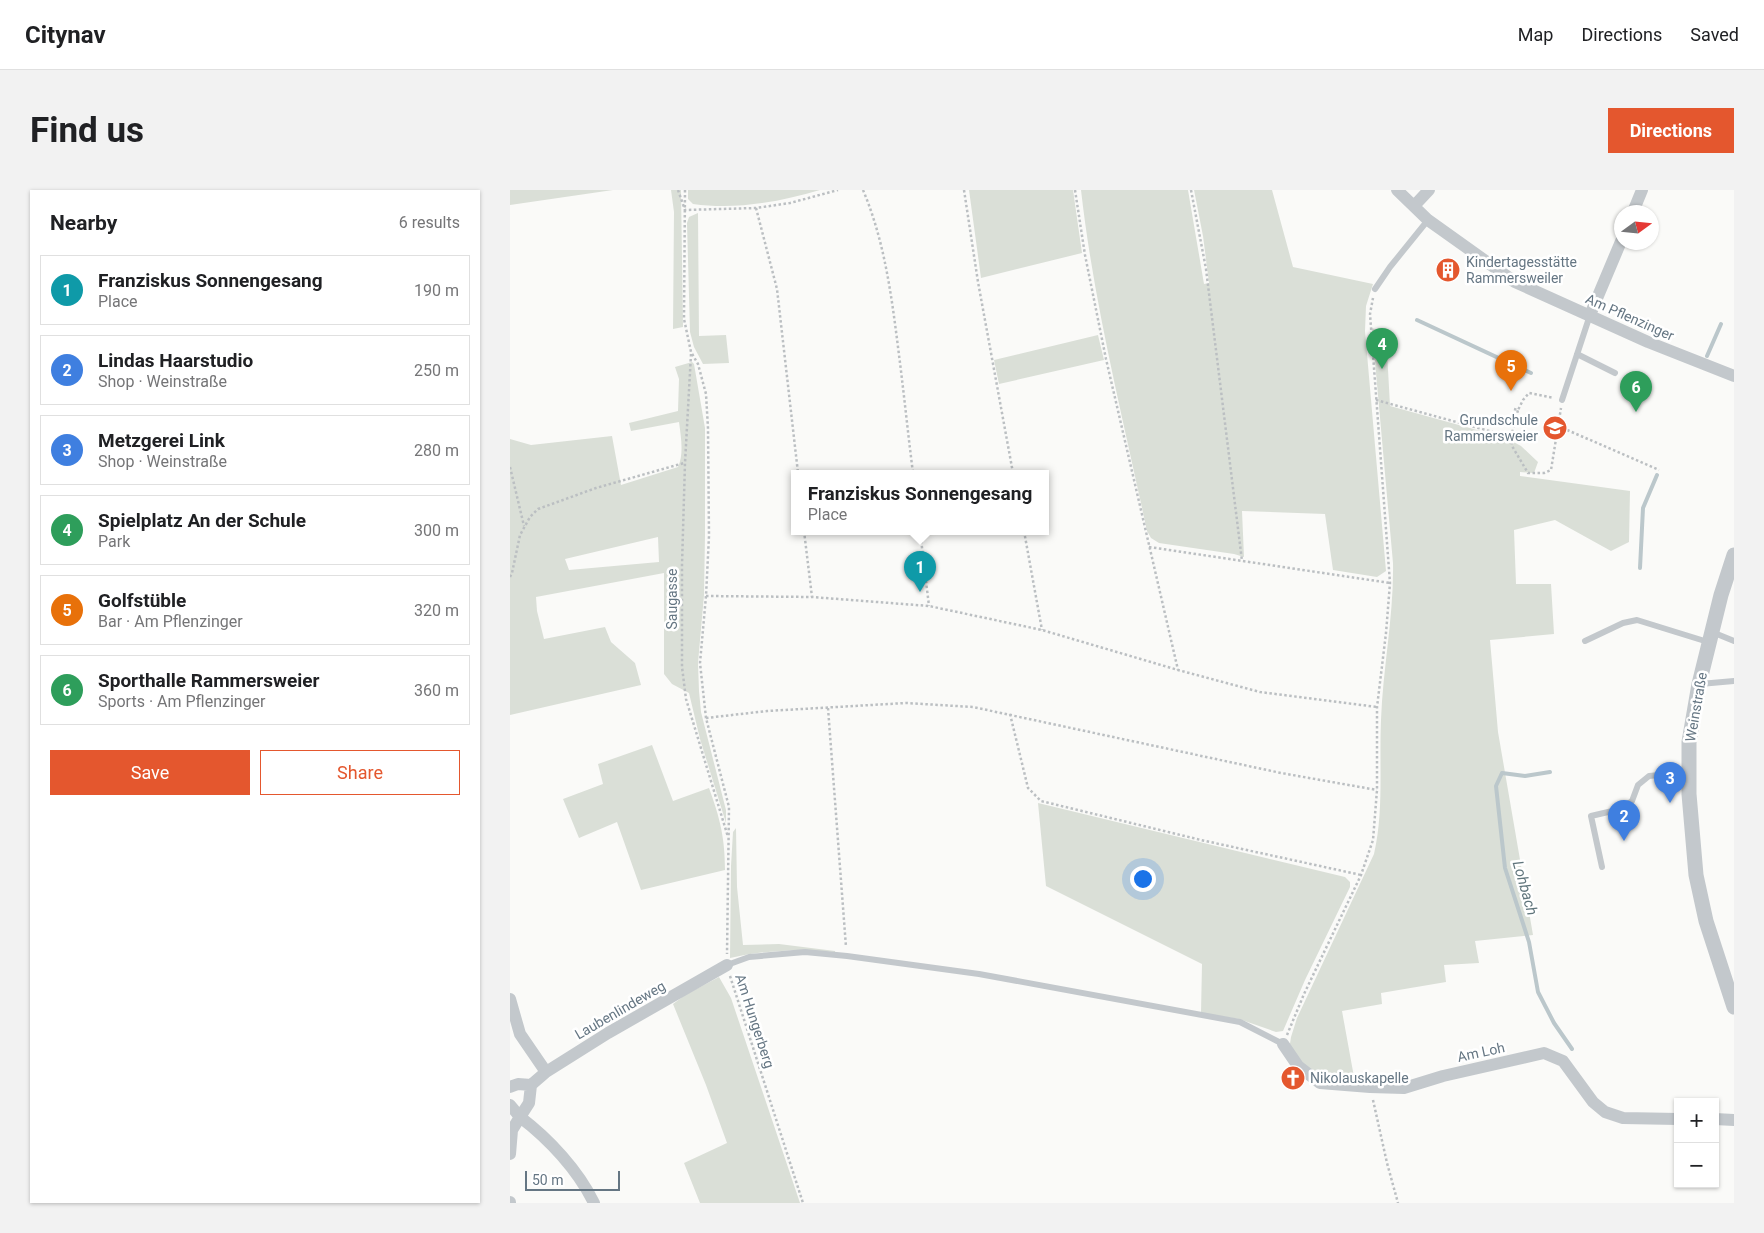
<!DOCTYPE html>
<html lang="en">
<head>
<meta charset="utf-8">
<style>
  :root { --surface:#fff; --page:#f2f2f2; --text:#202124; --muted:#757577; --line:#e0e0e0; --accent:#e4572e }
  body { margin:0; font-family:Roboto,sans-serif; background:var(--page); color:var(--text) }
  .controls { position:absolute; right:15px; bottom:15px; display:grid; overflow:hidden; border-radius:0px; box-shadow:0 1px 4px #0004 }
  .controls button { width:45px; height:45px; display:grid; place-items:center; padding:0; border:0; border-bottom:1px solid var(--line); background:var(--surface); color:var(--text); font:25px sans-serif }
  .compass { position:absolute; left:1104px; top:15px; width:45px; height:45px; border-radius:50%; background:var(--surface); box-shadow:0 1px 4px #0004; rotate:75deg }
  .scale { position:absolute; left:15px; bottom:12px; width:95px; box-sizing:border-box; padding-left:5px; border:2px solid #657683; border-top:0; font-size:14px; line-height:18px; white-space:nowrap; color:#657683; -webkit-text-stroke:4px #fff; paint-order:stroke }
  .you { position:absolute; left:632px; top:688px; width:18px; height:18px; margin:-12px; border:4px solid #fff; border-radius:50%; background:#1a73e8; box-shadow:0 0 0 8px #1a73e833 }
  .badge { display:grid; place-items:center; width:32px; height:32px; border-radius:50%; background:var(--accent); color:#fff; font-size:16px; font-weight:700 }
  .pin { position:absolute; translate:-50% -41px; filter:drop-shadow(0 1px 2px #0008) }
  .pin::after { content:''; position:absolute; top:26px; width:18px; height:15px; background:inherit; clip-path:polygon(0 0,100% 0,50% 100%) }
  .popup { position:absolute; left:281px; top:280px; width:258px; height:65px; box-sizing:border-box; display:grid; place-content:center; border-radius:0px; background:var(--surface); filter:drop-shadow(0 1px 4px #0005); font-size:16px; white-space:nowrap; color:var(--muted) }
  .popup b { font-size:19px; color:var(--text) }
  .popup::after { content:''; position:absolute; left:50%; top:100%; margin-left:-10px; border:10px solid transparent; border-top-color:var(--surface) }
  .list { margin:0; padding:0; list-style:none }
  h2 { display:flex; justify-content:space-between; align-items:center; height:65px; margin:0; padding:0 20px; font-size:21px }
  h2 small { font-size:16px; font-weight:400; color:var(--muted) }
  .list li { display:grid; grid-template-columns:32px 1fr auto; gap:15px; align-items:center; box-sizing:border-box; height:70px; margin:0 10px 10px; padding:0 10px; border:1px solid var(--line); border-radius:0px }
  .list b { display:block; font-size:19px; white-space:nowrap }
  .list p { margin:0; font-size:16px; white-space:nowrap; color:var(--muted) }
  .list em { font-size:16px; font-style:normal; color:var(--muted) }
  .actions { display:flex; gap:10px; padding:15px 20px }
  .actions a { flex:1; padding:11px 0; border:1px solid var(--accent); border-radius:0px; text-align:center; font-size:18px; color:var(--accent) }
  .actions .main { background:var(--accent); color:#fff }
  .map { position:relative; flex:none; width:1224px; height:1013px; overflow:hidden; border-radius:0px }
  header { display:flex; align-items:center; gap:30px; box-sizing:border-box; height:70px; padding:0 25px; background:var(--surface); border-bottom:1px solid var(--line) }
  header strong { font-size:24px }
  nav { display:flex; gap:28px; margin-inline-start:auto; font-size:18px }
  .intro { display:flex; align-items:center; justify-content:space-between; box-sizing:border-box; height:120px; padding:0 30px }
  h1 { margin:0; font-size:35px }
  .button { padding:12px 22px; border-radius:0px; background:var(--accent); color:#fff; font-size:18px; font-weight:700 }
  main { display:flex; gap:30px; padding:0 30px }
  aside { flex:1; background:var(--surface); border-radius:0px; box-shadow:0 1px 4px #0004 }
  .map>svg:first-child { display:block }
</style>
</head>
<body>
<header>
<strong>Citynav</strong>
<nav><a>Map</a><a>Directions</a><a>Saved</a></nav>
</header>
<div class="intro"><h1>Find us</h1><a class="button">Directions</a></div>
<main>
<aside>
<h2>Nearby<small>6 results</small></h2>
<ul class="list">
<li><span class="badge" style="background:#0f9aa8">1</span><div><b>Franziskus Sonnengesang</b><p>Place</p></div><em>190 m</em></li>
<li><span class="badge" style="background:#3f7fe0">2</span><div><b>Lindas Haarstudio</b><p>Shop · Weinstraße</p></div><em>250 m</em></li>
<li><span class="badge" style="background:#3f7fe0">3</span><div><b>Metzgerei Link</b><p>Shop · Weinstraße</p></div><em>280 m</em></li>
<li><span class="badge" style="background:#2e9e5b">4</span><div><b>Spielplatz An der Schule</b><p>Park</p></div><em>300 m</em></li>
<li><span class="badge" style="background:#e8710a">5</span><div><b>Golfstüble</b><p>Bar · Am Pflenzinger</p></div><em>320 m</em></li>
<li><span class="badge" style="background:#2e9e5b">6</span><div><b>Sporthalle Rammersweier</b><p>Sports · Am Pflenzinger</p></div><em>360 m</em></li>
</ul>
<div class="actions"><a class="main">Save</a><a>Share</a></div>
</aside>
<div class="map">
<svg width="1224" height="1013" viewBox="0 0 1224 1013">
  <rect width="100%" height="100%" fill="#fafaf8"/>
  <path fill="#dadfd7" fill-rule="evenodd" d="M0,0H103L0,15Z
    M161,0H171L173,137L163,139L164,22Z
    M178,0H310C269,12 226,20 183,14L178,9Z
    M459,0H563L572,63L471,88Z
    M571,0H678L694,94L699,93L693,46L684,0H762L783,77L863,94L856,116L855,141L876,381L867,387L823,380L815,324L732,321L734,367L724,364L649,353L641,348L637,341C613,228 584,115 571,0Z
    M188,23L189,146L216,145L219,173L193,174L184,157L180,142L177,33L179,27Z
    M862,138L876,143L880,216L996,248L1011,256L1028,272L1024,283L1010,282V286L1120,301L1119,352L1101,361L1045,330L1004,340L1006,394H1041L1044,444L980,450L988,542L1023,745L965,751L969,773L934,775L936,792L871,803L872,814L832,821L844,887L821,889L804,885L779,860L781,847L787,828L864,664C874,621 869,574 871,530C873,477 884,425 883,373Z
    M588,145L594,170L489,194L484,170Z
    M182,172L184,174L195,238V345L194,405L188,473L189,501L191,522L216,620V633L190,549L179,503L162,494L154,484V383L26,407L27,421L34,449L95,437L101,452L125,473L131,495L0,525V249L21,255L102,246L111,295L168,277C174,264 171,247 169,232L121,241L119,233L168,221L169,189L165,177ZM148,347L149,372L59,380L55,369Z
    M142,555L163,611L199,598C210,628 215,648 215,680L131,700L107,632L69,648L53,609L93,594L88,574Z
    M528,613L835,687L840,692V697L795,790L773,841L766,842L729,829L691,823L692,774L536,696Z
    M226,638L227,697L233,755L269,754L325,761V762C289,759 255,760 220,768L221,676L223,642Z
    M209,787L221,808L290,1013H190L174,973L217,953L196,895L163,814L175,805Z"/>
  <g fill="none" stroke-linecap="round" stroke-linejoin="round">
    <path stroke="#bbc7cb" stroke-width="4" d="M907,130L1021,183
      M1197,166L1211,134
      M1130,378L1133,318L1147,285
      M1040,582L1015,586L992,583L986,596L995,678L1019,752L1028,802L1044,833L1062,859"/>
    <path stroke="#bbbfc2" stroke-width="2.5" stroke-dasharray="2.5 2.5" stroke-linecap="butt" d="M168,0L175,20L246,18L280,13L328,0
      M175,0L174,129L181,162L188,174L196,204L198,238L199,346L196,406L190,473L196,528L219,617L217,764
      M353,0C375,52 382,109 389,165C394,204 398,244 403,283
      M454,0L468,92L503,283
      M565,0L575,65L596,169L668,480
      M681,0L696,79L732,371
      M246,18L267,99L288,283
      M181,164L175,273L172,375V477L176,509L218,647
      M866,210L1001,247L1008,220
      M1004,219L1008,220L1013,210L1019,203L1044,208
      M1048,236L1149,280
      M1001,247L1002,256L1018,283H1034L1041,280L1051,218
      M0,277L14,336
      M294,341L302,407
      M410,341L419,416
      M514,341L532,440
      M639,357L880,393
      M0,387L2,383L10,345L20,327L28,319L86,298L174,273
      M196,406L302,407L419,416L532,440L668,480L750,502L867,517
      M318,518L336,757
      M500,524L518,598L531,611L691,650L851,685
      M196,528L257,521L396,513L463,517L771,583L867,600
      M220,786L293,1013
      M777,845L794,804L851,685L863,650L867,600V517L876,443L880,393L860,124L863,108
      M863,910L877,973L888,1013"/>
    <path stroke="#c3c8cc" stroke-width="6" d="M865,99L880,77L918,30
      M1067,164L1105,183
      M1052,210L1080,125
      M1202,442L1224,451
      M1075,451L1113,433L1127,430L1198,452
      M1190,494L1224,491
      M1092,677L1081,626L1111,619L1122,611L1128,595L1139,586L1179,582
      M217,775L239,767L295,762L337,766L469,784L730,832L773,854"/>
    <path stroke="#c3c8cc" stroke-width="12" d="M887,0L918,30L1005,92L1138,152L1224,186
      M904,16L919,0
      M1123,22L1132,0
      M1080,125L1112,49
      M0,809L10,844L36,882
      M773,854L788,876L810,893L860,897L894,898L933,886L1034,863L1053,871L1083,912L1095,922L1113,928L1168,929
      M21,895L19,913L10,927C39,949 68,980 84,1013
      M0,897L8,894L21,895L36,882L98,843L217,775
      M0,915L10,927L2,940L0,964
      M1205,929L1224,930
      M0,1012V1013"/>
    <path stroke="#c3c8cc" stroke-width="15" d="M1224,365L1211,405L1189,494L1179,552V604L1186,685L1196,731L1224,817"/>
  </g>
  <defs>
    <symbol id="building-disc" viewBox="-11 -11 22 22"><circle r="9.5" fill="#e4572e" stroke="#fff"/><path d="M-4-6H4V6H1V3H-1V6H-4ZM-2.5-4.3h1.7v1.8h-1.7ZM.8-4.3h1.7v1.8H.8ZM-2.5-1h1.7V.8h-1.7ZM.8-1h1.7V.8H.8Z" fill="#fff"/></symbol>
    <symbol id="school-disc" viewBox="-11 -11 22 22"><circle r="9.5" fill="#e4572e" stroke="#fff"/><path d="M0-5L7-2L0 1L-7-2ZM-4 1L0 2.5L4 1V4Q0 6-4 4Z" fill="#fff"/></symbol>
    <symbol id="church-disc" viewBox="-11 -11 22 22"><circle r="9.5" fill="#e4572e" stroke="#fff"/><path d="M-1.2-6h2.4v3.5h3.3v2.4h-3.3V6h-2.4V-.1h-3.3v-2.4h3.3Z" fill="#fff"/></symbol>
  </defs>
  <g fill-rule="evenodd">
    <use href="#building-disc" x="924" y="66" width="28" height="28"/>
    <use href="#school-disc" x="1031" y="224" width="28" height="28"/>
    <use href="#church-disc" x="769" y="874" width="28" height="28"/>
  </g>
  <g text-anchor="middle" stroke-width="5" stroke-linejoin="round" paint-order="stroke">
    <g font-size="14" fill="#657683" stroke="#fff" text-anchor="start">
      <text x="956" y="77">Kindertagesstätte<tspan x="956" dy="16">Rammersweiler</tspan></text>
      <text x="1028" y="235" text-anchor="end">Grundschule<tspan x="1028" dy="16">Rammersweier</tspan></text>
      <text x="800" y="893">Nikolauskapelle</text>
    </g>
    <g font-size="14" fill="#657683" stroke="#fff">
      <text transform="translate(1120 127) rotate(24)" y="5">Am Pflenzinger</text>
      <text transform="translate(162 409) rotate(-90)" y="5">Saugasse</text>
      <text transform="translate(1186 517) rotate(-80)" y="5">Weinstraße</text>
      <text transform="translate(110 820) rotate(-30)" y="5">Laubenlindeweg</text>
      <text transform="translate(245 831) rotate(72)" y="5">Am Hungerberg</text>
      <text transform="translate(971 862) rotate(-12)" y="5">Am Loh</text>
    </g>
    <g font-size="15" font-style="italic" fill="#60757c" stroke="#fff">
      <text transform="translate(1015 698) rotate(74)" y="5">Lohbach</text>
    </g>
  </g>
</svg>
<div class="controls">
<button>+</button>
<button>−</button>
</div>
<svg class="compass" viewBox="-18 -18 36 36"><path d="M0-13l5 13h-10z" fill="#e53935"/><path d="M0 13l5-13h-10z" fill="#757577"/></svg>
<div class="scale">50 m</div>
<div class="you"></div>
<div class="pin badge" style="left:410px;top:402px;background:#0f9aa8">1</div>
<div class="popup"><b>Franziskus Sonnengesang</b>Place</div>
<div class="pin badge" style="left:1114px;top:651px;background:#3f7fe0">2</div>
<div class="pin badge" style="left:1160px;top:613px;background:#3f7fe0">3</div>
<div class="pin badge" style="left:872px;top:179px;background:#2e9e5b">4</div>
<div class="pin badge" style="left:1001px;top:201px;background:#e8710a">5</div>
<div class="pin badge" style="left:1126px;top:222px;background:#2e9e5b">6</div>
</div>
</main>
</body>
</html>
